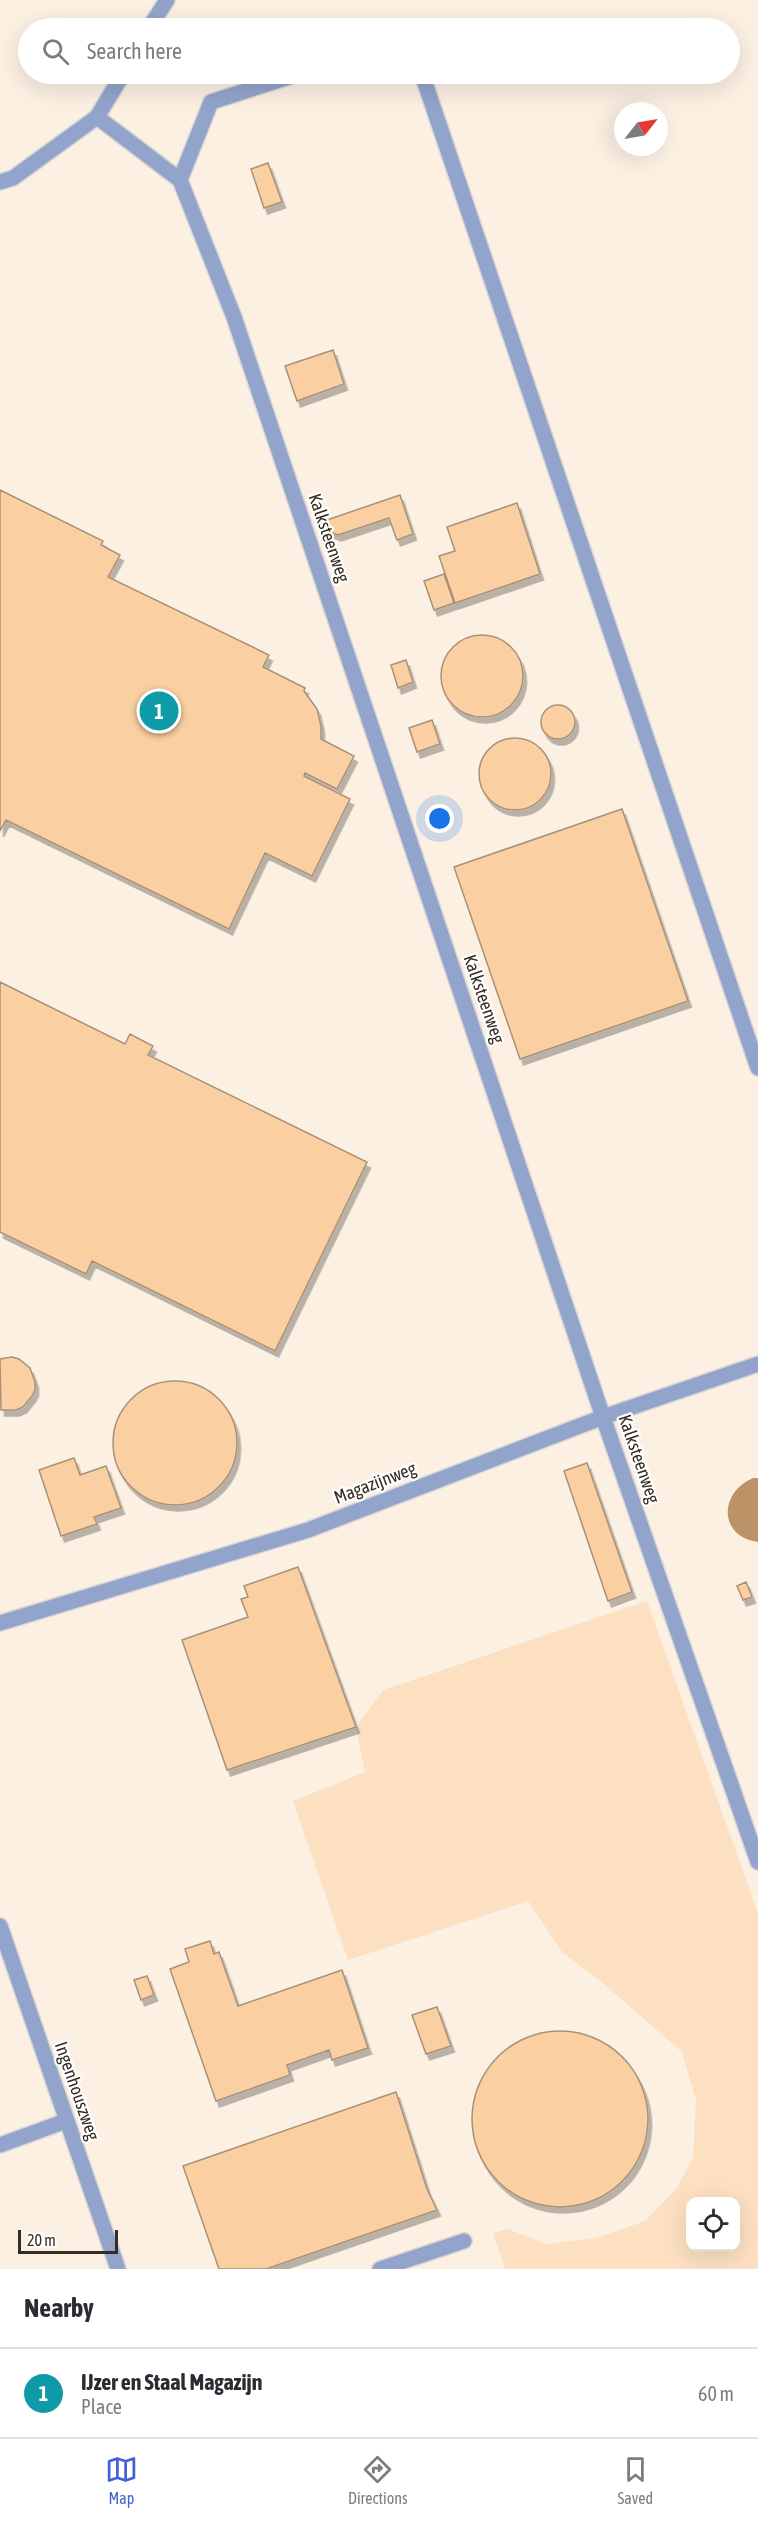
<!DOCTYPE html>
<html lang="en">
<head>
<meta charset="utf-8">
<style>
  :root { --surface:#fff; --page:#f7f7f7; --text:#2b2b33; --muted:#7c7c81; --line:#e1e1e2; --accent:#4263d6 }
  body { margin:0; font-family:"Asap Condensed",sans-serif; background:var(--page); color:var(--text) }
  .controls { position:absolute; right:18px; bottom:18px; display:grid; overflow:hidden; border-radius:12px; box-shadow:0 6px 24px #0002 }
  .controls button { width:54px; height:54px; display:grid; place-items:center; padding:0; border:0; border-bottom:2px solid var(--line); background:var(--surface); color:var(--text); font:30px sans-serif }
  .compass { position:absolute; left:614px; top:102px; width:54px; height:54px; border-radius:50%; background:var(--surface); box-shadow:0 6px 24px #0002; rotate:59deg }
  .scale { position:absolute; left:18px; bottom:15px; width:100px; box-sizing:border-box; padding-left:6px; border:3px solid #352c22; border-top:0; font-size:16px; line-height:21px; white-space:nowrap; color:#352c22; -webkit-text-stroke:4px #fff; paint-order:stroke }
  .you { position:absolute; left:440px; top:819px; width:21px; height:21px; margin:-15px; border:4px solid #fff; border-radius:50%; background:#1a73e8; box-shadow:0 0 0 9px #1a73e833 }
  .badge { display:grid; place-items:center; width:39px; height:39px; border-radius:50%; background:var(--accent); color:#fff; font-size:20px; font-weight:700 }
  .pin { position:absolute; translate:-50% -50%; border:3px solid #fff; box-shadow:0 2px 6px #0006 }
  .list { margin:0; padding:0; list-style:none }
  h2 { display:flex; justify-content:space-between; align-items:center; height:78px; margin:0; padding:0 24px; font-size:26px }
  h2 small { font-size:20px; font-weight:400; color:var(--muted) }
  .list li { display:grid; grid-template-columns:39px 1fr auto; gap:18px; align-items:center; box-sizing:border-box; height:90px; padding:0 24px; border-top:2px solid var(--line) }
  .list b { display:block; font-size:22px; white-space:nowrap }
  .list p { margin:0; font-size:20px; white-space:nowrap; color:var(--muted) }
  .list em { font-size:20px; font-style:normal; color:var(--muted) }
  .icon { flex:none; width:33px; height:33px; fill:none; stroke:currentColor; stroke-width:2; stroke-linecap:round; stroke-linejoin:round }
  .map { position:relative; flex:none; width:758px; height:2269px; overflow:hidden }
  .search { position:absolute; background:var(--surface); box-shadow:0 6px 24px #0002; left:18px; right:18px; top:18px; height:66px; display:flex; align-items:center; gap:15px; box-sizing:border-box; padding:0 21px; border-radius:33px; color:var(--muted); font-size:22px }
  .sheet { height:168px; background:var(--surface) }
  nav { display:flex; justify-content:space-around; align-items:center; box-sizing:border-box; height:84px; border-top:2px solid var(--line); background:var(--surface); font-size:16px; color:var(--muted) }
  nav a { display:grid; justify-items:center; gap:3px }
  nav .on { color:var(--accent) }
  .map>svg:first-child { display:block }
</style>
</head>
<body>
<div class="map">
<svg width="758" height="2269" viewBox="0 0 758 2269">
  <defs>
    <filter id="shadow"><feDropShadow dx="3.5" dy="6" stdDeviation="0" flood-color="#0004"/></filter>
  </defs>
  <rect width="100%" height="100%" fill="#fbfbfb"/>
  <path fill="#fcf0e3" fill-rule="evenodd" d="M0,0H758V2269H0ZM28,28H730V74H28ZM623,111H659V147H623ZM690,2202H736V2246H690Z"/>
  <path fill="#fde0c2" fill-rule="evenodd" d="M647,1601L758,1913V2269H505L493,2233L508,2229L546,2244L596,2238L645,2221L676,2189L693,2158L696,2100L682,2052L598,1979L562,1952L528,1901L348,1960L293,1801L365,1772L356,1727L383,1690ZM690,2202H736V2246H690Z"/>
  <path fill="#bb9367" d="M753,1478H758V1542C719,1537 718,1493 753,1478Z"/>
  <path fill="#fad0a2" stroke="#a89179" stroke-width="1.5" filter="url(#shadow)" d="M268,163L282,202L264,208L251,169Z
    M333,350L344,384L297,401L285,366Z
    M0,490L103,541L101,545L120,555L108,577L269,655L263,667L305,688L304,691L317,709L321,726V739L354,756L337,789L305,773L304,776L350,799L312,876L265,853L229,929L6,820L0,831Z
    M400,495L413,534L397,540L389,518L338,535L327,531L324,521Z
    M517,503L540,574L455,603L439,556L455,551L447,527Z
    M444,574L454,603L434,610L424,581Z
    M441 676a41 41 0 1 1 82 0a41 41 0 1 1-82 0Z
    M406,660L413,682L398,688L391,665Z
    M541 722a17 17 0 1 1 34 0a17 17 0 1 1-34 0Z
    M432,720L440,744L417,752L409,728Z
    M479 774a36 36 0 1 1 72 0a36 36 0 1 1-72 0Z
    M622,809L688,1001L520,1059L454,867Z
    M0,982L125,1044L130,1034L153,1046L148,1055L367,1162L275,1351L92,1261L86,1274L0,1232Z
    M12,1357L19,1359L30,1368L35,1382V1390L32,1396L23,1407L16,1410H1L0,1359Z
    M113 1443a62 62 0 1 1 124 0a62 62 0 1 1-124 0Z
    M74,1458L80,1475L106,1466L121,1508L94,1517L97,1524L61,1536L39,1470Z
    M587,1463L632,1592L608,1601L564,1471Z
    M298,1567L356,1727L227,1770L182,1640L248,1617L241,1599L248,1597L244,1586Z
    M746,1582L752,1597L743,1600L737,1586Z
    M210,1941L214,1954L219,1952L238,2006L342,1970L368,2048L332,2060L329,2050L287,2065L290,2075L216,2101L170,1969L189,1962L185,1949Z
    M147,1976L154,1995L141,2000L134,1980Z
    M437,2007L451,2046L426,2054L412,2015Z
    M472 2119a88 88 0 1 1 176 0a88 88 0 1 1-176 0Z
    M396,2092L427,2189L437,2210L266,2269H219L183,2166Z"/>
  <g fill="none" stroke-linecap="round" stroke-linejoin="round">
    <defs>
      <path id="service" d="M149,28L167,0
        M422,74L758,1068
        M97,117L180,180L234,317L603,1417L758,1862
        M180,180L211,102L298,74
        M0,182L13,178L97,117L123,74
        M0,1623L308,1530L603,1417L758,1364
        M0,2145L66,2121
        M380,2269L464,2241"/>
      <path id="minor" d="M0,1926L118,2269"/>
    </defs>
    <use href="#service" stroke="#d7d6d4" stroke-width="18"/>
    <use href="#minor" stroke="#d7d6d4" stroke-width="18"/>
    <use href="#service" stroke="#93a4cc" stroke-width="15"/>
    <use href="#minor" stroke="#93a4cc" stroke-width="15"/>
  </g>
  <g text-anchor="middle" stroke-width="4.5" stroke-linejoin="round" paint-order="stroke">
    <g font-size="18" fill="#352c22" stroke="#fff">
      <text transform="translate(329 538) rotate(71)" y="6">Kalksteenweg</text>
      <text transform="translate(484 999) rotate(71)" y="6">Kalksteenweg</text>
      <text transform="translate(639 1459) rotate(71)" y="6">Kalksteenweg</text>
      <text transform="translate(375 1483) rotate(-21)" y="6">Magazijnweg</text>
      <text transform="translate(77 2091) rotate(71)" y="6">Ingenhouszweg</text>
    </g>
  </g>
</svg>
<div class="controls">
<button><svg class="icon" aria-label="locate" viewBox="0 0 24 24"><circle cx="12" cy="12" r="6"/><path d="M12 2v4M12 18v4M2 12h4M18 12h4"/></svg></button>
</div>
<svg class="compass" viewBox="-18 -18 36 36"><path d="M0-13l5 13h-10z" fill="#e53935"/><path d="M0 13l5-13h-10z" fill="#7c7c81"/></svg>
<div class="scale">20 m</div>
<div class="you"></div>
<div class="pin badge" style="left:159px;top:711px;background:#0f9aa8">1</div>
<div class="search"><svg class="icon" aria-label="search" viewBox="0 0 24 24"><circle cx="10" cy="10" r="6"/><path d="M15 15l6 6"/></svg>Search here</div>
</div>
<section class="sheet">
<h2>Nearby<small></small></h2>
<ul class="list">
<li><span class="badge" style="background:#0f9aa8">1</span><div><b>IJzer en Staal Magazijn</b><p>Place</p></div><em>60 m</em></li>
</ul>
</section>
<nav>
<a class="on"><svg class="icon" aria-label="map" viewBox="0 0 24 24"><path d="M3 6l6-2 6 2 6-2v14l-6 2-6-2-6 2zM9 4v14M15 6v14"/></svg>Map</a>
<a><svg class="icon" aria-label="directions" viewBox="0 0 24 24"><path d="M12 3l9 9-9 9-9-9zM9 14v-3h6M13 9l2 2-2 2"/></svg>Directions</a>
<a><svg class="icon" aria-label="saved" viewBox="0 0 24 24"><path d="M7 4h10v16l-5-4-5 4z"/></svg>Saved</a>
</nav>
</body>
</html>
